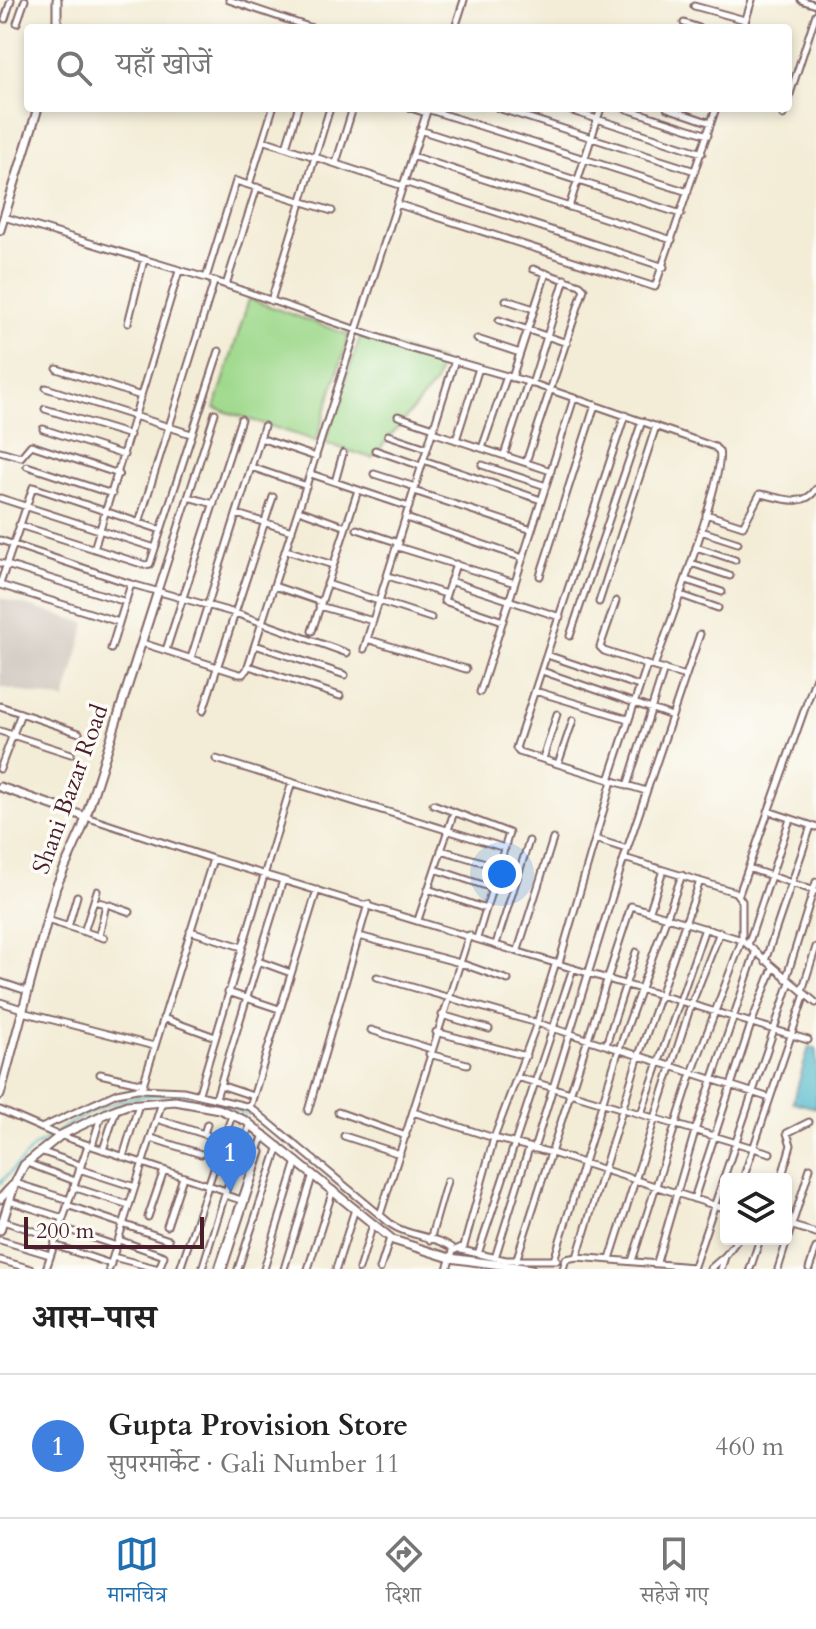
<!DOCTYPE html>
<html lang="hi">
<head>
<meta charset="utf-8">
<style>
  :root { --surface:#fff; --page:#f6f6f6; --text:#222; --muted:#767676; --line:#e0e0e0; --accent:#1f6fb2 }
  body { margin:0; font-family:Cardo,"Noto Serif Devanagari",serif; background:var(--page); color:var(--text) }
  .controls { position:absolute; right:24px; bottom:24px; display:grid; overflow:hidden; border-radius:8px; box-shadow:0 4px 12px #0003 }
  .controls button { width:72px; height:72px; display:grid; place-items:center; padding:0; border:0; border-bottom:2px solid var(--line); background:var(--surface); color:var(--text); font:40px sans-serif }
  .scale { position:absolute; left:24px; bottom:20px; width:180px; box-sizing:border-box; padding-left:8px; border:4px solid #4a1f2b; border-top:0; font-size:22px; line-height:28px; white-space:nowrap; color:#4a1f2b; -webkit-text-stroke:6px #fdfcf7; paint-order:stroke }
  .you { position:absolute; left:502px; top:874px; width:28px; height:28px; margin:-20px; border:6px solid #fff; border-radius:50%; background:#1a73e8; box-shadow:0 0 0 12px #1a73e833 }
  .badge { display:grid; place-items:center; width:52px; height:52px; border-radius:50%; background:var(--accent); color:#fff; font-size:26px; font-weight:700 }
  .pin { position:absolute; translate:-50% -66px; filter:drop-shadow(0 2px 4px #0008) }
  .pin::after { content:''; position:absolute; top:42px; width:28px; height:24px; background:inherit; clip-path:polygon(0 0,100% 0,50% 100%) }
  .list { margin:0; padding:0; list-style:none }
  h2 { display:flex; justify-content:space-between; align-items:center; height:104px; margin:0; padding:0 32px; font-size:34px }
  h2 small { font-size:26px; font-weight:400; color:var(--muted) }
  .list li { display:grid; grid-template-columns:52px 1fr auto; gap:24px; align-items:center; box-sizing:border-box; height:144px; padding:0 32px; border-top:2px solid var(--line) }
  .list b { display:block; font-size:30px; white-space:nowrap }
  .list p { margin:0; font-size:26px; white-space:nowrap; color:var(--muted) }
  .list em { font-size:26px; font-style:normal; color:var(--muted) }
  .icon { flex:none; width:44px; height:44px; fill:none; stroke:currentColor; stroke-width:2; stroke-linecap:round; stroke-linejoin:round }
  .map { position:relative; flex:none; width:816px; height:1269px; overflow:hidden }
  .search { position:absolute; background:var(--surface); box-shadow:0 4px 12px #0003; left:24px; right:24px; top:24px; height:88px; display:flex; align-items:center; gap:20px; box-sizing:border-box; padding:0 28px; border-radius:8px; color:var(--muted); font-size:30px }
  .sheet { height:248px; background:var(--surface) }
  nav { display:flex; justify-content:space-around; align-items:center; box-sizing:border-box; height:112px; border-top:2px solid var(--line); background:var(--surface); font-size:22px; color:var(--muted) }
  nav a { display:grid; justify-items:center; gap:4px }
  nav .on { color:var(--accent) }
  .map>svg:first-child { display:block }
</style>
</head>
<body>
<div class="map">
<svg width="816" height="1269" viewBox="0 0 816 1269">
  <rect width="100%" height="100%" fill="#fdfcf7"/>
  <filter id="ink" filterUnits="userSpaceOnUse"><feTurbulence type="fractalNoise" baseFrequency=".0125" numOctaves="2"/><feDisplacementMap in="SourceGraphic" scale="16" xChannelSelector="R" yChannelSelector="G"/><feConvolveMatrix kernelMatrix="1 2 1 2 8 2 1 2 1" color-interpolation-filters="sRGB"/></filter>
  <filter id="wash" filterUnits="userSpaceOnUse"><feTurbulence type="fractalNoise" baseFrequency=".006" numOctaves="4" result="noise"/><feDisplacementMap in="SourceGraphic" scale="32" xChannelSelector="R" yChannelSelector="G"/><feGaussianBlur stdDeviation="1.8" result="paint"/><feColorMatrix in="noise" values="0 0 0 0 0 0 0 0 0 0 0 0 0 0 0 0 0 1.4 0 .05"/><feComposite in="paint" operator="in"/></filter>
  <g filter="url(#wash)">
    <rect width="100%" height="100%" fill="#f3ecd6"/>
    <path fill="#ccc2b9" d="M0,598L86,623L65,700L0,687Z"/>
    <path fill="#9fd98c" stroke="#747c5c" stroke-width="2" d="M249,299L349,335L316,441L215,408Z
      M360,337L441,361L435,383L372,458L325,443Z"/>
    <path fill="#4db7ca" stroke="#4c6b7a" stroke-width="2" d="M809,1047L816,1049V1108L793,1102Z"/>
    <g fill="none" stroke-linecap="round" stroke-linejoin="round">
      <path stroke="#4db7ca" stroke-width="2" d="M219,1102L247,1115
        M57,1132C100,1103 137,1091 189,1095
        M0,1183L34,1147L51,1136"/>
    </g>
  </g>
  <g filter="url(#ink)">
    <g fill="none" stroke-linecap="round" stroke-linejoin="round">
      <defs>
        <path id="street" d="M229,0L312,28
          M801,0L816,5
          M694,6L745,20
          M5,19L11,0
          M17,23L25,0
          M684,23L699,28
          M455,28L464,0
          M743,28L752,0
          M788,100L816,14
          M411,108L426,113
          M498,108L695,171
          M563,108L702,153
          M624,108L708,135
          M667,108L711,123
          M427,109L688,192
          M783,115L785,108
          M420,130L681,214
          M263,140L403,186
          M286,147L298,108
          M412,156L672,240
          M336,163L352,111
          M404,182L664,267
          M249,185L273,108
          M397,204L655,287L716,108
          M569,207L601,108
          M4,217L206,278L409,348L528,382L715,447C716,449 718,450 719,451C727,470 665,638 654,666
          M206,278L236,181L332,211
          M226,285L257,187
          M506,300L534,309
          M271,301L330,108
          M499,320L567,343
          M128,323L144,260
          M477,339L520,353
          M57,369L141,396
          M512,378L546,273
          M532,384L565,279
          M46,388L191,434
          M45,409L130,435
          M625,415L516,748L519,752L646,791
          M398,416L434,428
          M43,429L124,455
          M432,432L551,471
          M388,435L427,448
          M260,438L316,457
          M456,440L479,368
          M482,448L507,376
          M375,450L421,466
          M0,451L21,457L31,445L119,474
          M504,455L528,382
          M423,460L541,500
          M526,462L584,289L580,285L533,269
          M482,465L546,486
          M27,466L112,494
          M251,467L307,486
          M311,474L409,507
          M374,474L415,487
          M335,482L343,453
          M414,491L532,530
          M188,497L214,504
          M0,498L155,548
          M299,510L346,527
          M237,514L292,531
          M706,514L743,526L760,494C780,497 804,509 816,489
          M406,518L523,558
          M139,523L214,282
          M19,525L145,565L150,564L219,351
          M357,529L399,543
          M701,531L738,543
          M0,540L131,584L235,613L347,653
          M398,547L515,583
          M696,547L735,560
          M94,549L179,271
          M286,550L333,565
          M0,563L126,602
          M691,563L730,576
          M456,564L444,601L503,621
          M388,576L446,594
          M540,576L595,405
          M686,580L722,592
          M450,581L560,617
          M0,584L33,487L161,530
          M327,584L431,618
          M0,585L119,622
          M274,586L321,602
          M158,591L215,413
          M681,595L718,608
          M616,601L600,647L604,651L647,665
          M599,602L656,426
          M319,606L373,621
          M312,631L358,490
          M570,636L642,421
          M367,639L466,669
          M142,643L239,674H243L247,669L428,108
          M255,645L345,675
          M111,649L131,584
          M364,649L455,360
          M166,650L241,419
          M547,655L639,686
          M191,658L264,426
          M249,666L340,696
          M542,671L672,716
          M535,691L628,719
          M480,692L574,398
          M0,706L79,733
          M203,711L273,497
          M0,731L71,754
          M216,759L505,848
          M543,759L557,714
          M558,764L573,720
          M0,769L21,713
          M609,780L647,665L686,676
          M627,786L664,669
          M433,804L509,833L477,938
          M768,811L816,827
          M86,817L213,859L808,1040
          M595,839L627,849
          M441,850L499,867
          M624,858L735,892L742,901V940L692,1073L632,1261
          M748,868L815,891
          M435,869L492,888
          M428,889L486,909
          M317,890L250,1107L392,1225C411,1238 438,1235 455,1250
          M739,894L816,677
          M94,901L106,904L99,936
          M110,905L130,912
          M650,910L663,870
          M47,920L104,938
          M418,920L454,812
          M68,927L77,896
          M190,931L242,947
          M84,932L97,891
          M359,936L460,963L508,980
          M496,944L529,841
          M748,945L790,819
          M518,950L553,839
          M258,961L291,973
          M765,961L811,826
          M559,963L612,781
          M377,977L537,1023L770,1098
          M786,979L816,882
          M0,982L27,991
          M802,991L816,947
          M228,992L279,1009
          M0,1002L22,1009
          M22,1012L154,1046
          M442,1015L489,1029
          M163,1018L215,1037
          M371,1030L431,1049
          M436,1032L526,1056
          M606,1045L636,952
          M429,1054L467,1064
          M100,1074L144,1084
          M517,1077L770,1153
          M220,1085L253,1096
          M141,1089L183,1091L250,1107
          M199,1093L292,782
          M216,1098L283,880
          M0,1110L53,1133L226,1191
          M308,1111L368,904
          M338,1112L406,1136
          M413,1112L494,1138L552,1153L726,1209
          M641,1114L705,928
          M157,1119L207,1135
          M41,1128L117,1093L142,1088L213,859
          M204,1134L207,1124
          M344,1136L400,1154
          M151,1138L201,1154
          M92,1146L101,1116
          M534,1149L624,858L700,634
          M103,1150L116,1110
          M40,1151L80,1165
          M123,1157L139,1104
          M27,1163L75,1181
          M79,1169L135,1187
          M743,1179L805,994
          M781,1179L791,1145L787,1133L809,1122
          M15,1183L69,1200
          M73,1187L129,1205
          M225,1195L241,1200
          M694,1199L751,1024L773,968
          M9,1201L63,1218
          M67,1205L169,1240
          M380,1215L469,935
          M148,1217L164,1170
          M3,1221L56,1238
          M786,1224L816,1233
          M167,1226L183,1177
          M60,1227L117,1246
          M0,1240L50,1255
          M430,1240L447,1181
          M54,1245L111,1264
          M461,1250L506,1260H557
          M478,1254L573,968
          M113,1257L159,1269L164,1256L119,1240
          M577,1257L639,1055L700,881
          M495,1258L529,1148
          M610,1259L691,1005L720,932
          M0,1260L31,1269
          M554,1260L619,1049L682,875
          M516,1261L631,906L742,940L816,1003
          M657,1262L695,1131L755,953
          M46,1269L88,1145
          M109,1269L162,1102
          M180,1269L232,1115
          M202,1269L226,1191L250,1125
          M218,1269L264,1134
          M223,1269L261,1152
          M238,1269L279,1146
          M264,1269L297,1161
          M284,1269L313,1174
          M308,1269L333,1190
          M336,1269L355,1209
          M359,1269L373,1224
          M380,1269L390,1238
          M447,1269L453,1251L464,1246L494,1138L537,1023L556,962
          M563,1269L566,1259L577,1257L693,1267
          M693,1269L790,982
          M710,1269L725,1256L738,1239
          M721,1269L725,1257
          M750,1269L760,1239
          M778,1269L810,1168
          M809,1269L816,1248"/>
        <path id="secondary" d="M57,28V0
          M0,230L38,108
          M0,787L86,817
          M0,1095L56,887L82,829L158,591
          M0,1199L12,1186
          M0,1230L15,1183L24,1165L61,1135L111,1111L127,1105L175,1101L219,1109L246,1121L393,1240L450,1258L531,1269"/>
      </defs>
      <use href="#street" stroke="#856767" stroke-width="9"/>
      <use href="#secondary" stroke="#856767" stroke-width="11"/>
      <use href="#street" stroke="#fff" stroke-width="5"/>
      <use href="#secondary" stroke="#fff" stroke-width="7"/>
    </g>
  </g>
  <g text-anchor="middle" stroke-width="7" stroke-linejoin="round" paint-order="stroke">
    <g font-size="24" fill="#4a1f2b" stroke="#fdfcf7">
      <text transform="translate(70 789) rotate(-70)" y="8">Shani Bazar Road</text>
    </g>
  </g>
</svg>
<div class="controls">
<button><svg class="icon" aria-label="layers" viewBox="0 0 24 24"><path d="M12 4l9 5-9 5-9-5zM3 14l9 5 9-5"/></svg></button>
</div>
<div class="scale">200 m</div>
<div class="you"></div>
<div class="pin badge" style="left:230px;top:1192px;background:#3f7fe0">1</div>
<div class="search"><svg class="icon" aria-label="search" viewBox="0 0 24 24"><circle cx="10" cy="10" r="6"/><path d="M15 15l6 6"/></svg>यहाँ खोजें</div>
</div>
<section class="sheet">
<h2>आस-पास<small></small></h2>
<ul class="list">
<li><span class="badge" style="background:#3f7fe0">1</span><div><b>Gupta Provision Store</b><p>सुपरमार्केट · Gali Number 11</p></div><em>460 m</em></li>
</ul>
</section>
<nav>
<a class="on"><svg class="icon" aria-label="map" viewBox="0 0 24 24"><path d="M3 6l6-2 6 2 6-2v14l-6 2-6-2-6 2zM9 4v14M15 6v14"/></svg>मानचित्र</a>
<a><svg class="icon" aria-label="directions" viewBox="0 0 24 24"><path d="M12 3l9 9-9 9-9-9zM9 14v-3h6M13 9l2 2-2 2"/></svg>दिशा</a>
<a><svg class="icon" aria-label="saved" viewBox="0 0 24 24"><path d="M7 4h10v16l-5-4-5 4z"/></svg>सहेजे गए</a>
</nav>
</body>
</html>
